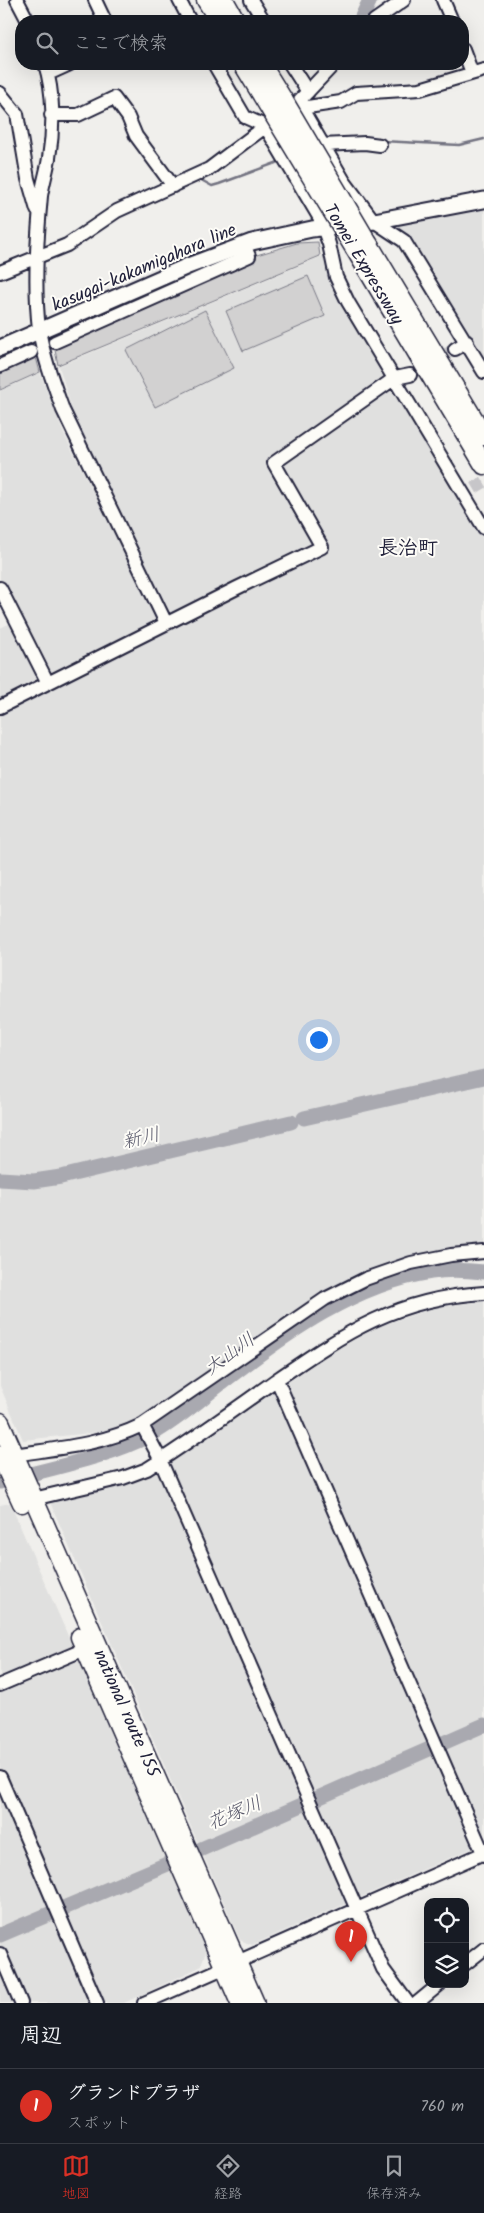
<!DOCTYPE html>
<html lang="ja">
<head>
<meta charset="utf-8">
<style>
  :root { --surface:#171b24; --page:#242831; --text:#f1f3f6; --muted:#9ea1a6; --line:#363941; --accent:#d93025 }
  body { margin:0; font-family:Kalam,"Klee One",sans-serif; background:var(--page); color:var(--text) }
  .controls { position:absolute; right:15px; bottom:15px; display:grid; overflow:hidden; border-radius:10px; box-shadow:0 5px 20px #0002 }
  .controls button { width:45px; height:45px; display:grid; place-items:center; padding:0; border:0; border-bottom:1px solid var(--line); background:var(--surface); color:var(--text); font:25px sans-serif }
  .you { position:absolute; left:318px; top:1039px; width:18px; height:18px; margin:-12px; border:4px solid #fff; border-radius:50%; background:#1a73e8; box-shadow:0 0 0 8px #1a73e833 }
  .badge { display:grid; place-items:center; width:32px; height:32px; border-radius:50%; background:var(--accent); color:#fff; font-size:16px; font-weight:700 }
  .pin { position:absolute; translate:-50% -41px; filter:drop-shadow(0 1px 2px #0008) }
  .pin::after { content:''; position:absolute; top:26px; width:18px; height:15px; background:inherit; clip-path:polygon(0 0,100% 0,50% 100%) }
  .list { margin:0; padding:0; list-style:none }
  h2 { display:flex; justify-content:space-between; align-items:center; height:65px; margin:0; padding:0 20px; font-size:21px }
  h2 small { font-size:16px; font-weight:400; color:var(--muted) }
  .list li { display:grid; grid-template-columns:32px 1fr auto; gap:15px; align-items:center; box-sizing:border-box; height:75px; padding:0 20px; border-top:1px solid var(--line) }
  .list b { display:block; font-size:19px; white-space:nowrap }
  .list p { margin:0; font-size:16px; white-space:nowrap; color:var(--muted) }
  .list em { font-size:16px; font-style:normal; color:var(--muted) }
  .icon { flex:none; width:28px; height:28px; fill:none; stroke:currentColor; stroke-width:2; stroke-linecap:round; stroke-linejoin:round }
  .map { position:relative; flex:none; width:484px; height:2003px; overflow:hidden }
  .search { position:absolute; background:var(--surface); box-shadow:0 5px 20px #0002; left:15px; right:15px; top:15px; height:55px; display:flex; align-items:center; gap:12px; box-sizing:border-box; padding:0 18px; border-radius:20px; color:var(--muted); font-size:19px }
  .sheet { height:140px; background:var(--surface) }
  nav { display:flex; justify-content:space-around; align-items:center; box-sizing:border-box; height:70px; border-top:1px solid var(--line); background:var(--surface); font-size:14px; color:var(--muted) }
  nav a { display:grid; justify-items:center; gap:2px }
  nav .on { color:var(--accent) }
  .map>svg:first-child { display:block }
</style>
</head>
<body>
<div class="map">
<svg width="484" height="2003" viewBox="0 0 484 2003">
  <rect width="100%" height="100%" fill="#f0efec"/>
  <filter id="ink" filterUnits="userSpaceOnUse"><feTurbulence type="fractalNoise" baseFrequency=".02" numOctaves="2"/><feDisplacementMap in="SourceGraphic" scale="10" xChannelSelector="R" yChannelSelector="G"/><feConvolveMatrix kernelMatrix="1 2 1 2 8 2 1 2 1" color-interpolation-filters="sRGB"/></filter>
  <g filter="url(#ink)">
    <path fill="#e0e0df" d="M484,209V363L418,256L384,227L402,220L441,217Z
      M325,255L328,276L338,296L386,377L270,461L315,544L174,615L171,614L93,458L72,410L59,366Z
      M40,373L63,432L158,621V624L49,678L0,581V391Z
      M392,386L484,540V1250L386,1266L139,1420L120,1430L23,1440L0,1386V715L327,550L281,467Z
      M13,622L43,681L0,703V628Z
      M484,1301V1843L252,1945L240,1940L49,1500L104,1490L159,1471L331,1353L379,1326L436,1307Z
      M10,1503L206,1952L200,1967L124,2003H0V1505Z"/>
    <path fill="#d2d1d1" stroke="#7a7a86" d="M318,242L320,256L58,365L54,345L250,257L297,243Z
      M308,276L325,316L243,351L226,311Z
      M205,310L234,368L155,407L126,350Z
      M35,354L40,372L0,390V368Z"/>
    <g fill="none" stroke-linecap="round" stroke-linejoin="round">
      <path stroke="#737381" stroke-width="2.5" d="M382,141L459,145L484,139
        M203,181L212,186L219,184L281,161"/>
      <path stroke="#a9a9b0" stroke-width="15" d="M361,19L370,0
        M304,1118L484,1077
        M0,1179L34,1181L61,1177L291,1122
        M0,1482C50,1468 106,1458 152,1434C179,1419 203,1397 228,1378C288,1332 355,1284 431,1272C448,1269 467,1270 484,1272
        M0,1935L165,1865L484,1725"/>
      <path stroke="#c7c6c9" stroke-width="12" stroke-dasharray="12 6" stroke-linecap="butt" d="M410,375L455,349
        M474,488L484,482"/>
      <defs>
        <path id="minor" d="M17,0L28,21
          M95,0L105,21
          M179,0L190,21
          M251,0L264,21
          M443,0L452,21
          M374,21L404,0
          M463,49L472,73
          M45,64C54,93 54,128 49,158C47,171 43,183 41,196C37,240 34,286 39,329C43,356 54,385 63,410L166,623
          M214,64L245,117L265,126L319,217L329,244L336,277L348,302L484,528
          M290,64L308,92
          M48,74L70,64
          M0,93L17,114L28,179L37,210
          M298,102L344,181L374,221L404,241L484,372
          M301,108L341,102L356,93L420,89L484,70
          M51,115H78L114,98L128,117L136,136L173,186
          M322,145L365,143L380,145
          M0,272L67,245L117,211L209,169L298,102L334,64
          M55,342L249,256L244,245
          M455,349L467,342
          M0,366L31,352
          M0,588L48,683
          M0,707L237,588L322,547L274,463L395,378L410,375
          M277,1380L484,1855
          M142,1425L158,1455L383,1969L408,2003
          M14,1455C58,1448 101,1445 142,1425L325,1299L365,1279L411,1263L451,1255L484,1252
          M33,1499L123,1478L147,1469C191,1441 234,1410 276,1380C346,1332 397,1298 484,1293
          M0,1685L85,1649
          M0,1777L97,2003
          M0,1954L21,2003
          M465,1964L484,1949
          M144,2003L484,1853
          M417,2003L440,1984"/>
        <path id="major" d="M0,348L188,266L252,242L312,229L374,221L484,200"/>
        <path id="highway" d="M206,0L219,21
          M224,0L236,21
          M243,64L272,112
          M261,64L284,101
          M368,243L484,436
          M355,249L484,465
          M0,1422L255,2003
          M0,1455L22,1503
          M80,1637L240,2003"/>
      </defs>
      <use href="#minor" stroke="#22223b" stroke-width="16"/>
      <use href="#major" stroke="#22223b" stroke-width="19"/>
      <use href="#highway" stroke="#22223b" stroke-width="21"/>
      <use href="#minor" stroke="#fdfcf7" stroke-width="12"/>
      <use href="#major" stroke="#fdfcf7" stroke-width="15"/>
      <use href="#highway" stroke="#fdfcf7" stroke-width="18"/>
      <defs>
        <path id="highway-bridge" d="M284,101L368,243
          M272,112L355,249"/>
      </defs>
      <use href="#highway-bridge" stroke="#22223b" stroke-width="21" stroke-linecap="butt"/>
      <use href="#highway-bridge" stroke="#fdfcf7" stroke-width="18"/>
    </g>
  </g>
  <g text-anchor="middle" stroke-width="4" stroke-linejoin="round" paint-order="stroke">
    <g font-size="18" fill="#22223b" stroke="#fdfcf7">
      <text transform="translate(364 264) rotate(59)" y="6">Tomei Expressway</text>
      <text transform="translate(144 267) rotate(-23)" y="6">kasugai-kakamigahara line</text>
      <text transform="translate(127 1713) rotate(66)" y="6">national route 155</text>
    </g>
    <g font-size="19" font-style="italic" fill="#58586a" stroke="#fdfcf7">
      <text transform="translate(141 1137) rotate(-13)" y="7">新川</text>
      <text transform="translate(229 1353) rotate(-36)" y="7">大山川</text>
      <text transform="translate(234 1812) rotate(-23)" y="7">花塚川</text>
    </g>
    <g font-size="20" font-weight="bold" fill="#22223b" stroke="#fdfcf7">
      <text x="408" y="554">長治町</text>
    </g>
  </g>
</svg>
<div class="controls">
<button><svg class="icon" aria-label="locate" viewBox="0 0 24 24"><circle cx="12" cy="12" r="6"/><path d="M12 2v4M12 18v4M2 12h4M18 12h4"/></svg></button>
<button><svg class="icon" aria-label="layers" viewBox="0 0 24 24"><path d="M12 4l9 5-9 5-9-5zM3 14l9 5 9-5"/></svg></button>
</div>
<div class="you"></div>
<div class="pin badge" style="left:351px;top:1962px">1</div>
<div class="search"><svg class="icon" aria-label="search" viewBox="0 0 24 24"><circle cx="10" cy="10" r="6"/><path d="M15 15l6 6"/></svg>ここで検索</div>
</div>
<section class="sheet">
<h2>周辺<small></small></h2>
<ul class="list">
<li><span class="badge">1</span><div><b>グランドプラザ</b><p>スポット</p></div><em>760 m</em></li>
</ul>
</section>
<nav>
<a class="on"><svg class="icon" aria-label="map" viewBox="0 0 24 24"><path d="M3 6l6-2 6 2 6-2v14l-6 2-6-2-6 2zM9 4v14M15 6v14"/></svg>地図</a>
<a><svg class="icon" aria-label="directions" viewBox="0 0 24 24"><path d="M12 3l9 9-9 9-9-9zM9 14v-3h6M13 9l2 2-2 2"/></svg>経路</a>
<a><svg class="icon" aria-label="saved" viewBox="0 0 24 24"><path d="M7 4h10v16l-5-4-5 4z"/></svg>保存済み</a>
</nav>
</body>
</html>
